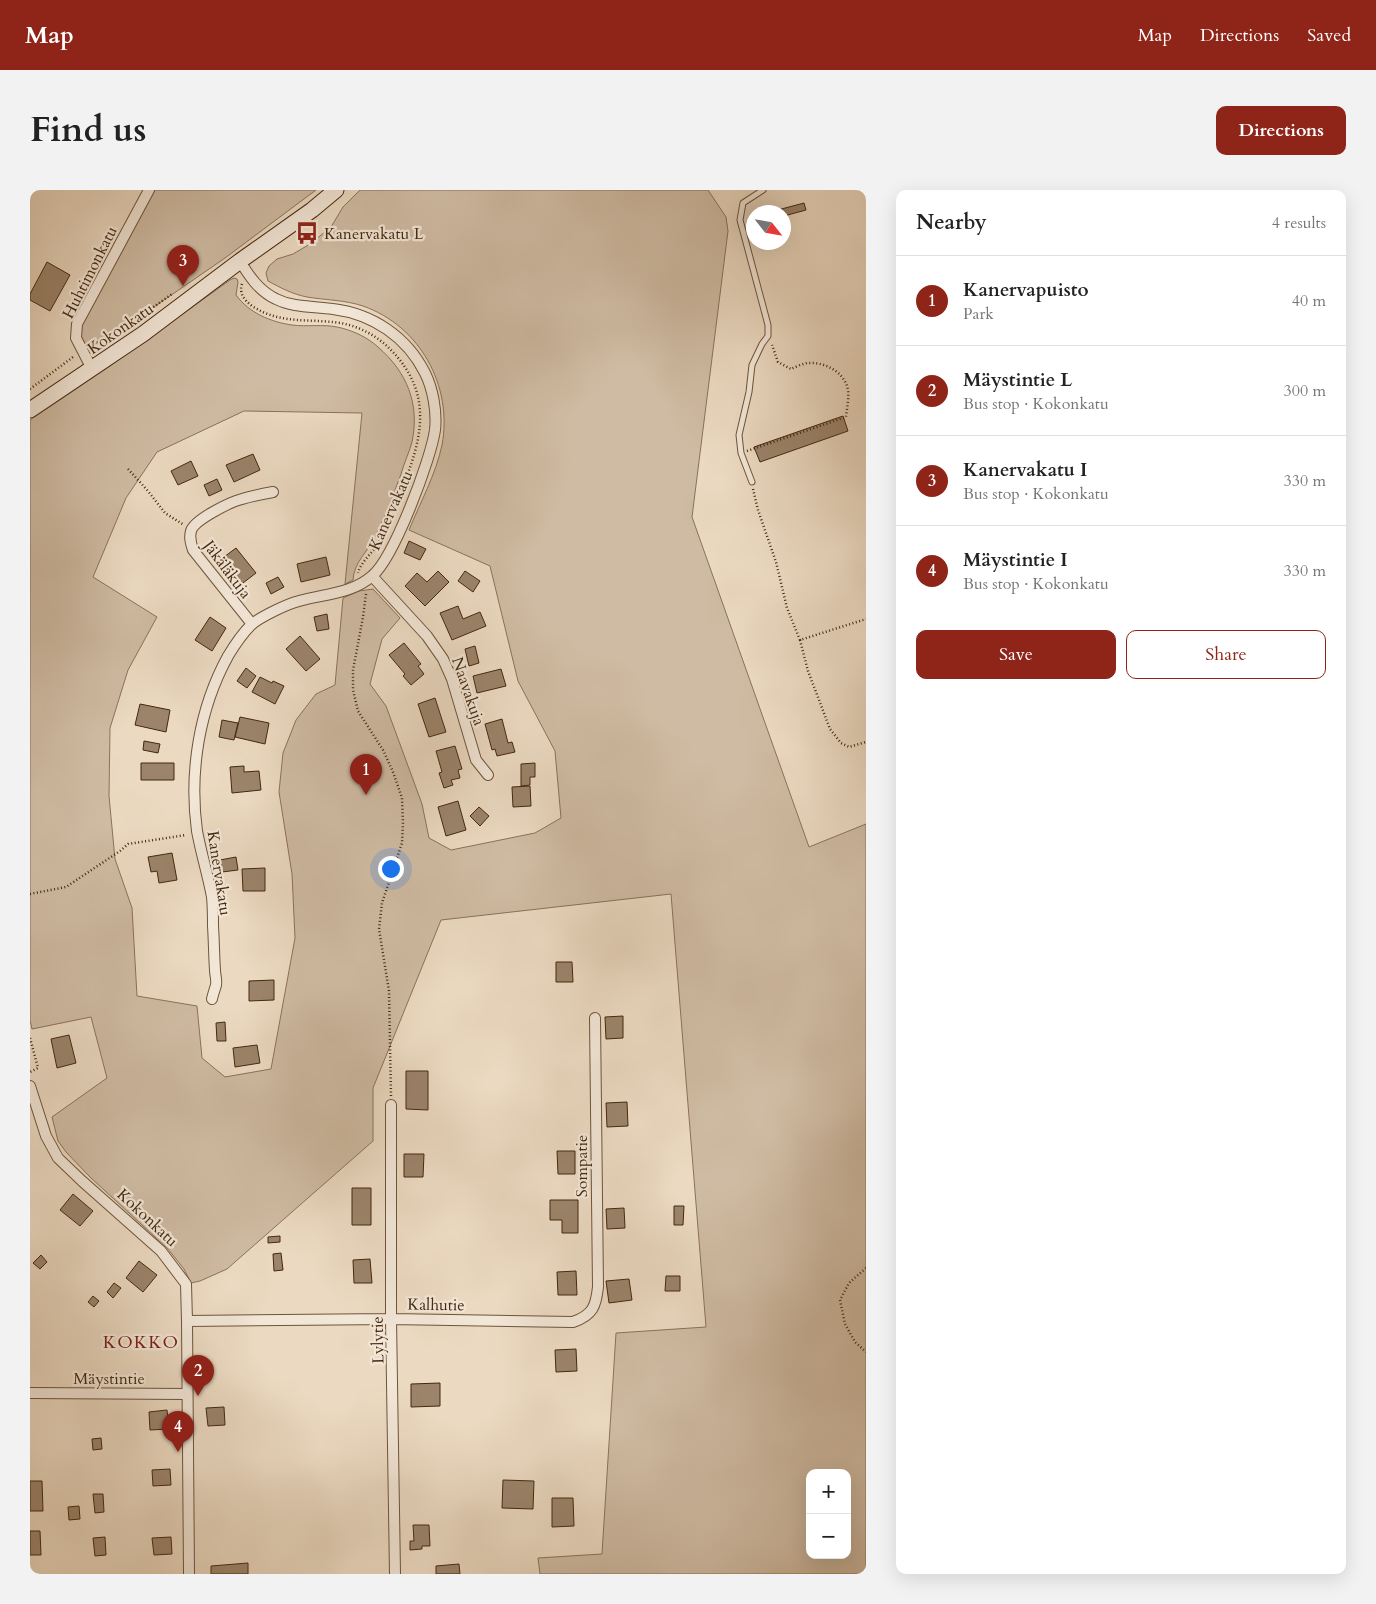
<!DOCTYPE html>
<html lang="en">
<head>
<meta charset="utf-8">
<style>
  :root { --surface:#fff; --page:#f2f2f2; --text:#222; --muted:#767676; --line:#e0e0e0; --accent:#8f2418 }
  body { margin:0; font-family:Cardo,serif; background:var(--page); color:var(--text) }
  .controls { position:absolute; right:15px; bottom:15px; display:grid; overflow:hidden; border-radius:10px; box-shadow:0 5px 20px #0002 }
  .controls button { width:45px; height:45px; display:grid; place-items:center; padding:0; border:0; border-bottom:1px solid var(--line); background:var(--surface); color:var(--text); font:25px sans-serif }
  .compass { position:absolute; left:716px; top:15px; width:45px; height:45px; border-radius:50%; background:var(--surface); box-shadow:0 5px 20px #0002; rotate:121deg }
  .you { position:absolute; left:360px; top:678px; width:18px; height:18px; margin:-12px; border:4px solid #fff; border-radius:50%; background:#1a73e8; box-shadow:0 0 0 8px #1a73e833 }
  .badge { display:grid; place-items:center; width:32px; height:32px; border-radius:50%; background:var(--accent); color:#fff; font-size:16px; font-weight:700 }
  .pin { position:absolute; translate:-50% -41px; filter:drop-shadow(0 1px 2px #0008) }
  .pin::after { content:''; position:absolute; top:26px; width:18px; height:15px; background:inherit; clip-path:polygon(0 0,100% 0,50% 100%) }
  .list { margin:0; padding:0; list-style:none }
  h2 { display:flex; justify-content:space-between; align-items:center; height:65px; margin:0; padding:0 20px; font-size:21px }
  h2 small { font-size:16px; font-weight:400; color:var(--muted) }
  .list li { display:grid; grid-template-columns:32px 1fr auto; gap:15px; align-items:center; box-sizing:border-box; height:90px; padding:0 20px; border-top:1px solid var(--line) }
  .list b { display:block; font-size:19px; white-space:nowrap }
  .list p { margin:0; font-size:16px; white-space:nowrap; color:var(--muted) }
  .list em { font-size:16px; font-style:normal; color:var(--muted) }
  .actions { display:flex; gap:10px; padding:15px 20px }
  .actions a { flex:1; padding:11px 0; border:1px solid var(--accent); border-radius:10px; text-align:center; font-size:18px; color:var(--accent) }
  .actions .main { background:var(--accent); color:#fff }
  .map { position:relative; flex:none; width:836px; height:1384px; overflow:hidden; border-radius:10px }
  header { display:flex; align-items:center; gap:30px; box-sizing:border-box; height:70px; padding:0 25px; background:var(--accent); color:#fff }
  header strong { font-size:24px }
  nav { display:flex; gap:28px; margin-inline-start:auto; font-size:18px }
  .intro { display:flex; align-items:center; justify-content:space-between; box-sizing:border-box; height:120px; padding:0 30px }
  h1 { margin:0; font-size:35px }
  .button { padding:12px 22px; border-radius:10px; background:var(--accent); color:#fff; font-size:18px; font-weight:700 }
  main { display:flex; gap:30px; padding:0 30px }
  aside { flex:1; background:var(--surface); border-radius:10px; box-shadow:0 5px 20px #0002 }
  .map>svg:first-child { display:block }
</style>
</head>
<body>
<header>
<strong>Map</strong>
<nav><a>Map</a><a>Directions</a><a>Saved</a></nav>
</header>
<div class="intro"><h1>Find us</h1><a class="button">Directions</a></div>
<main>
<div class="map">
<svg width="836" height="1384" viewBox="0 0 836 1384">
  <rect width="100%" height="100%" fill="#ebd9c1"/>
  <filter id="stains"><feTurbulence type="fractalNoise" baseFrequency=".004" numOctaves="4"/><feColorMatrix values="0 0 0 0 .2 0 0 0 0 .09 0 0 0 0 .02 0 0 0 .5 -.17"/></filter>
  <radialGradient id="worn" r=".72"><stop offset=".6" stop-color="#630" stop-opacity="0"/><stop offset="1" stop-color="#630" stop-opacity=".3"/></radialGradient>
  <path fill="#cfbba3" stroke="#8a7258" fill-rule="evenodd" d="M119,0H286L195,68L92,139L52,161L47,134Z
    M330,0H678L696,27L698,41L662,327L779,657L836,634V1384H510L508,1368L572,1364L586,1143L676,1137L641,704L411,730L343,898V951L197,1079L170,1091L161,1093L154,1079L138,1059L60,987L36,962L28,951L22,927L77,888L61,827L2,839L0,830V230L80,176L200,90L204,88L207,89L208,92L206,105C219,123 241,132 262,135C277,137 293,134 307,137C322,140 337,147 348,157C377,182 390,214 382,252C379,263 374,273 371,284C363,306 355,327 345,347C337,363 324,372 323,390L315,394L332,223L214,221L127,262L96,308L63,387L127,427L98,480L80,538L79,606L85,669L102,718L107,806L167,816L172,868L195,887L241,879L265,748L262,684L249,602L253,563L266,530L286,504L305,495L313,408L329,401L343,399L370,428L352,449L340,494L356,516L392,614L399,648L421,660L505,643L531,628L525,561L488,491L460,376L379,340C390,313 406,284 412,255C423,196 390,136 333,116C315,110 295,110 277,107C262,104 251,98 238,91L236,83L239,76L247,69L263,64L280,54L301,37L313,17ZM780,1283H817V1365H780Z"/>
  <path fill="#9b846b" stroke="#44280e" d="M774,13L776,20L754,26V22H744V21Z
    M17,72L40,85L20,121L0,110V104Z
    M813,226L818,241L730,272L724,257Z
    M223,264L230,280L204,292L196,275Z
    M161,271L168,286L148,295L141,281Z
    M187,289L192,300L179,306L174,295Z
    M379,351L396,359L390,370L374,363Z
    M206,358L226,383L209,396L190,370Z
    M296,367L300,385L271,392L267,374Z
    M408,381L419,392L395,416L375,396L387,383L397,392Z
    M435,381L450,391L443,402L428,391Z
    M248,387L254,397L241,404L236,393Z
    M428,416L433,429L450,422L456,436L422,450L410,423Z
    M297,424L299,439L287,441L284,427Z
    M180,427L196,438L182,461L165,450Z
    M270,446L290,469L276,481L256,459Z
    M374,453L391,474L388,476L394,484L381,495L373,486L375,484L359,465Z
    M445,456L449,473L439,476L435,459Z
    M216,478L226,486L217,498L207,491Z
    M471,479L476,496L447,503L443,486Z
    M230,487L242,493L243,491L254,496L245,514L222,502Z
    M405,508L416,542L399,547L388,514Z
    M110,514L140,520L136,542L105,535Z
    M210,527L239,533L235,554L205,547Z
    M472,529L478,553L482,552L485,562L467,566L465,559L462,560L455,534Z
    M192,530L208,533L204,550L189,547Z
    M114,551L130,554L128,563L113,560Z
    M425,556L432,579L428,580L430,588L421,590L423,595L414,598L409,583L412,582L406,561Z
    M111,573H144V590H111Z
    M505,573V587H500V595L491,596V574Z
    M214,576V582L229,581L231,600L202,603L200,577Z
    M500,596L501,616L483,617L482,597Z
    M428,611L436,640L416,646L408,617Z
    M449,617L459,626L450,636L440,626Z
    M142,663L147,690L129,693L127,681L121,682L118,667Z
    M206,667L208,680L192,682L190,670Z
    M235,678V701H213L212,679Z
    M526,772H542L543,792H526Z
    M244,790V810L219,811V791Z
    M593,826V848L576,849L575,827Z
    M195,832L196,851H187L186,833Z
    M39,845L46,873L27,878L21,849Z
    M227,855L230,873L205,877L203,858Z
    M376,881H398V920L376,919Z
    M597,912L598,936L577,937L576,913Z
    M527,961H545V984H528Z
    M374,964H394L393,987H374Z
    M322,998H341V1035H322Z
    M43,1004L63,1021L50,1036L30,1020Z
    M520,1010H548V1043H532V1030H520Z
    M644,1016H654L653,1035H644Z
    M594,1018L595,1038L577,1039L576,1019Z
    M250,1046V1052L238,1053V1047Z
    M251,1063L253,1080L244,1081L243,1064Z
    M11,1065L17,1072L10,1079L3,1073Z
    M340,1069L342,1093H324L323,1070Z
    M109,1071L127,1085L113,1102L96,1088Z
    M546,1081L547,1105H528L527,1082Z
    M636,1086H650V1101H635Z
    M599,1089L602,1110L579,1113L576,1091Z
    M84,1093L91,1098L83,1108L77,1102Z
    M63,1106L69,1111L64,1117L58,1112Z
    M546,1159L547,1181L526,1182L525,1160Z
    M410,1193V1216L381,1217V1194Z
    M194,1217L195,1235L178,1236L176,1218Z
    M137,1220L139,1239L120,1240L119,1222Z
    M71,1248L72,1259L63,1260L62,1249Z
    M140,1279L141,1295L123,1296L122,1280Z
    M473,1290L504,1291L503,1319L472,1318Z
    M0,1291H12L13,1321H0Z
    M63,1304H73L74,1322L65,1323Z
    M522,1308H543L544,1336L522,1337Z
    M49,1316L50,1329L39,1330L38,1317Z
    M383,1335H399L400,1356H392V1359L380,1360V1351H384Z
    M0,1341H10L11,1365H0Z
    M75,1347L76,1365L65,1366L63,1348Z
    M141,1347L142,1364L124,1365L122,1348Z
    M218,1373V1384H181V1376Z
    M429,1374L430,1384H406V1376Z"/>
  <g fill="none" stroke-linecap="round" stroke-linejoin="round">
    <defs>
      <path id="lane" d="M722,292L711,263L709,245L719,202L722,175L732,154L738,146V135L710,30L713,13L733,0"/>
      <path id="street" d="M62,179L46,148L47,134L119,0
        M342,386L397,446L413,469L422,489L446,570L458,585
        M222,434L163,360C161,354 159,348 161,341C164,330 200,312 212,309C222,306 232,304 243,302
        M182,809C183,804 185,799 186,795C187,790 185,785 185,780C184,766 184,751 183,736C183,727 183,717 182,707C178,685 171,663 167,641C159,582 169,519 198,466C204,456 213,443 221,435C230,427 257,414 269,411C293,404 322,404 342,386C364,368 401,269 405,240C407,222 403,199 395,183C377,147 343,124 303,119C284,116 264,118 246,109C229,101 219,86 210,71
        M0,896L16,946L28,968L52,991L131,1061L156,1094L157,1131L159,1384
        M361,915V1129L365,1384
        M157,1131L361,1129L543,1132C563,1125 566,1116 568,1097L565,828
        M0,1203L157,1204"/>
      <path id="secondary" d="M0,220L113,144L210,71L282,20L306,0"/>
    </defs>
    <use href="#lane" stroke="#6e543b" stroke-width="7"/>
    <use href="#street" stroke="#6e543b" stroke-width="12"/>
    <use href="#secondary" stroke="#44280e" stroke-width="17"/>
    <path stroke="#44280e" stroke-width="2.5" stroke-dasharray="1 2.5" stroke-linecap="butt" d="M212,94C209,103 214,110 222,116C251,135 278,128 310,133C329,136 347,146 360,159C405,204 392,251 370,303C363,319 357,336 349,352C343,363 331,371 328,383
      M61,156L92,139L142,104
      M0,199L43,167
      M717,261L816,227C817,217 820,205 817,196C812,181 794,172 779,173C773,173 766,177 761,179L748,172L742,155
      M98,279L118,301L135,323L154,335
      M723,299L728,320L746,372L757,418L770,450L836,429
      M336,404L333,427L323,480V500L328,521L353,560L363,582L372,608L373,633L372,653L352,713L349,739L359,801L361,906
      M770,450L778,481L800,539L811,553L819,557L836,552
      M0,704L36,697L90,661L98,654L156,645
      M0,848L8,878L0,882
      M836,1078L819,1093L810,1110L815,1134L825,1152L836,1162"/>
    <use href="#lane" stroke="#f2e6d7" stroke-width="5"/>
    <use href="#street" stroke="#f2e6d7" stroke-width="10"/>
    <use href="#secondary" stroke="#f2e6d7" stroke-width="15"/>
  </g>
  <defs>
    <symbol id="bus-bare" viewBox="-9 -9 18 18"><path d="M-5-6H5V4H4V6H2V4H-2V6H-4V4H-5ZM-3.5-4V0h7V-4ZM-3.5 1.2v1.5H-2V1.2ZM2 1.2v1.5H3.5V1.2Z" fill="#8f2418" stroke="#f2e6d7" stroke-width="2.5" paint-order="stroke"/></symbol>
  </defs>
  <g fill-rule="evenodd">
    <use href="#bus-bare" x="261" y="27" width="32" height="32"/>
  </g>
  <g text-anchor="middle" stroke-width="4.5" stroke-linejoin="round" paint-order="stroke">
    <g font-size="16" fill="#44280e" stroke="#f2e6d7" text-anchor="start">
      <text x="294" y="49">Kanervakatu L</text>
    </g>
    <g font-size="16" fill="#44280e" stroke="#f2e6d7">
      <text transform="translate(59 82) rotate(-63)" y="6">Huhtimonkatu</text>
      <text transform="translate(90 138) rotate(-35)" y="6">Kokonkatu</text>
      <text transform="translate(360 320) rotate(-66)" y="6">Kanervakatu</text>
      <text transform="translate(198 379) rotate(53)" y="6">Jäkäläkuja</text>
      <text transform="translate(439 501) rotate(71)" y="6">Naavakuja</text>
      <text transform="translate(190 683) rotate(81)" y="6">Kanervakatu</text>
      <text transform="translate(551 976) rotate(-90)" y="6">Sompatie</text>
      <text transform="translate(118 1027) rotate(43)" y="6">Kokonkatu</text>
      <text transform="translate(406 1114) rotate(1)" y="6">Kalhutie</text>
      <text transform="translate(347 1150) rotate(-91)" y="6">Lylytie</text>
      <text x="79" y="1194">Mäystintie</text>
    </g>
    <g font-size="18" letter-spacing="1" fill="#7a1f14" stroke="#f2e6d7">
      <text x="111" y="1158">KOKKO</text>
    </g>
  </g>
  <rect width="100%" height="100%" filter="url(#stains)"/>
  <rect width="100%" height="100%" fill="url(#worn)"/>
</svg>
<div class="controls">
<button>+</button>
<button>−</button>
</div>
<svg class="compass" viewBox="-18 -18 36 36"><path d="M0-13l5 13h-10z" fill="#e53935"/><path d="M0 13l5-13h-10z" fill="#767676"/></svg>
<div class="you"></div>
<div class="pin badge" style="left:336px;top:605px">1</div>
<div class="pin badge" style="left:168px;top:1206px">2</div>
<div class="pin badge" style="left:153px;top:96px">3</div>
<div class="pin badge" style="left:148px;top:1262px">4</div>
</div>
<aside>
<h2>Nearby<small>4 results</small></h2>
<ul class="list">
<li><span class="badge">1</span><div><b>Kanervapuisto</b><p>Park</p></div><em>40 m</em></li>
<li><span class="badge">2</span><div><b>Mäystintie L</b><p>Bus stop · Kokonkatu</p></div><em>300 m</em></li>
<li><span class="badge">3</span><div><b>Kanervakatu I</b><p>Bus stop · Kokonkatu</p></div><em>330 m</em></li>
<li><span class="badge">4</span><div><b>Mäystintie I</b><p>Bus stop · Kokonkatu</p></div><em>330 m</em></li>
</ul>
<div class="actions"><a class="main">Save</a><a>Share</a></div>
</aside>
</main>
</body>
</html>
